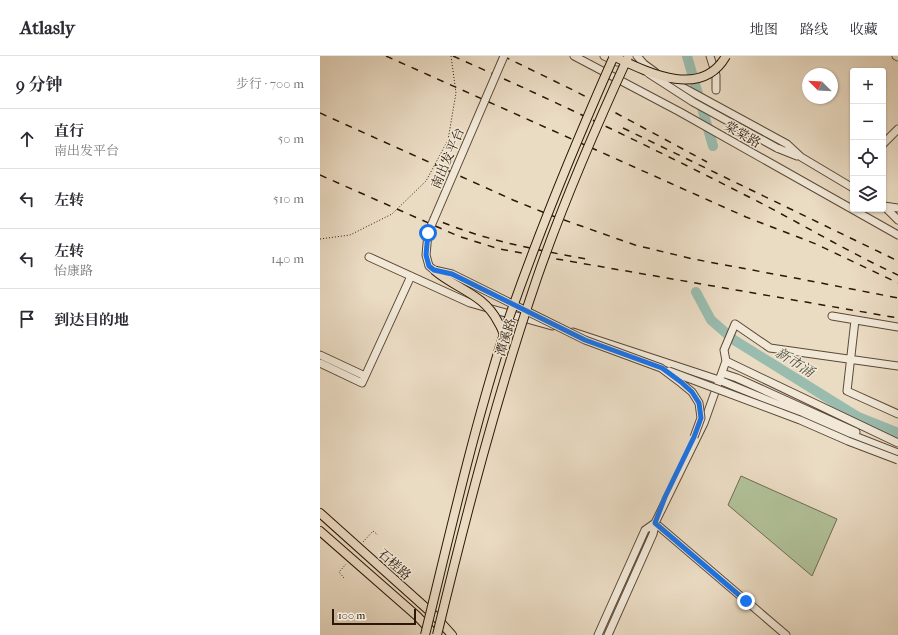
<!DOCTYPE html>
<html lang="zh">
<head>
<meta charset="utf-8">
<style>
  :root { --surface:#fff; --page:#f7f7f7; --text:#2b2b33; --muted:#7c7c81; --line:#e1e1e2 }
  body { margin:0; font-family:"IM FELL French Canon","Noto Serif SC",serif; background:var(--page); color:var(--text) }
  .controls { position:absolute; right:12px; top:12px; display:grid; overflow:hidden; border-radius:4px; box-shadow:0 1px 3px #0004 }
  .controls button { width:36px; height:36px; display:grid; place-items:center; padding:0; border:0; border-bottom:1px solid var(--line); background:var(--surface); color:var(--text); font:20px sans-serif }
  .compass { position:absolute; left:482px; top:12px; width:36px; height:36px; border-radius:50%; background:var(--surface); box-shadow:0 1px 3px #0004; rotate:294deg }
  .scale { position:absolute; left:12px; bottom:10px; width:84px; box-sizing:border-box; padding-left:4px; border:2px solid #2b1705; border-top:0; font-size:11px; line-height:14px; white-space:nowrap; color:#2b1705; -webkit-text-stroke:3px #f1e8d8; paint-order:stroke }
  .stop { position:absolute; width:12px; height:12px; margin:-9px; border:3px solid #1a73e8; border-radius:50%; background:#fff }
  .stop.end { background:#1a73e8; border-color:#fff; box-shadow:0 1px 4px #0008 }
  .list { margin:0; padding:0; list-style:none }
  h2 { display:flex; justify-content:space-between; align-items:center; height:52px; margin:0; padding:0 16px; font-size:17px }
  h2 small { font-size:13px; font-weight:400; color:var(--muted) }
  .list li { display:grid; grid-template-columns:26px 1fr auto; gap:12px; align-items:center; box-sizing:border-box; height:60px; padding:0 16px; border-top:1px solid var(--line) }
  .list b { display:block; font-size:15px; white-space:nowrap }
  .list p { margin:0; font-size:13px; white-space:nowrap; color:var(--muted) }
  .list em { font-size:13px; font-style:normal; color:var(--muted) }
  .icon { flex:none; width:22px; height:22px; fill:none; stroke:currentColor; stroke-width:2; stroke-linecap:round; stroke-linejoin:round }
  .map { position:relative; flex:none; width:578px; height:579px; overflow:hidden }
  header { display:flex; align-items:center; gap:24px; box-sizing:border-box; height:56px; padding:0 20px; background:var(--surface); border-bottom:1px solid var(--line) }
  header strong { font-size:19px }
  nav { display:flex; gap:22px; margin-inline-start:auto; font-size:14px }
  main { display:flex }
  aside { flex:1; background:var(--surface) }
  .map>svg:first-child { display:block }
</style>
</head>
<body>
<header>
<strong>Atlasly</strong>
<nav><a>地图</a><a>路线</a><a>收藏</a></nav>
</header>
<main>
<aside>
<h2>9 分钟<small>步行 · 700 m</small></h2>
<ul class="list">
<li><svg class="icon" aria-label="ahead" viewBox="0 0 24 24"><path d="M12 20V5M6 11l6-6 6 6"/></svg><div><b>直行</b><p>南出发平台</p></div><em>50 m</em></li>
<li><svg class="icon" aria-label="left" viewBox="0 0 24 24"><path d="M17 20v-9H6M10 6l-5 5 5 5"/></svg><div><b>左转</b></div><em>510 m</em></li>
<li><svg class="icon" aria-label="left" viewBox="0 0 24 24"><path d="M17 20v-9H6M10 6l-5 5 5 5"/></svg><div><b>左转</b><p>怡康路</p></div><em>140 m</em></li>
<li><svg class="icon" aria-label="arrive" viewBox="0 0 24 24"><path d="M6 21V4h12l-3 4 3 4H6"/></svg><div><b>到达目的地</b></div></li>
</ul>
</aside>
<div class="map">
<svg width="578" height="579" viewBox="0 0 578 579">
  <rect width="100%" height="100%" fill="#eadbc3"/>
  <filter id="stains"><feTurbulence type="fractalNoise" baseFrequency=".005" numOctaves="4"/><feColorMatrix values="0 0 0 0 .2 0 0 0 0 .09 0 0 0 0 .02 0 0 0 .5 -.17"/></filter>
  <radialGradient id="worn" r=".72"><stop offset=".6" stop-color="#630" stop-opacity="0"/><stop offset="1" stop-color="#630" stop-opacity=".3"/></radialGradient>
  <path fill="#b1c199" stroke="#6e6c4f" d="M421,420L517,463L492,520L408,449Z"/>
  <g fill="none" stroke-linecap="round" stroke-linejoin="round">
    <path stroke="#99bcae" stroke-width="10" d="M367,0L393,90
      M376,236L391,264L414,284L538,361L578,377"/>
    <defs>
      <path id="minor" d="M254,0L360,56L578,179
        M284,0L297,6
        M317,0L324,8L335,16
        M390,0L396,19V34
        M576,0L578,1
        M339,22L364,32L467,88L481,101L533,132
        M563,88L578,73
        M457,92L477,100
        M564,150L578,152
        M565,151L578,164
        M49,201L150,247L232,270
        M512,260L578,271
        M535,264L527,335L578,358
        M253,276L399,324L537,381L578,397
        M0,299L45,320
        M406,305L578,387
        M0,307L42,327L91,220
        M402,317L417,322L536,376
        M335,467L466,579
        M278,579L325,474L335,467L384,367L406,305L404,294L415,268L450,292L578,310
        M288,579L333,478L336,465"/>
      <path id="major" d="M0,457L115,560L132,579
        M0,475L97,560L115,579"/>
    </defs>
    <use href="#minor" stroke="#5b4834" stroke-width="9"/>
    <use href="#major" stroke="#2b1705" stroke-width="10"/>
    <path stroke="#2b1705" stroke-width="1" stroke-dasharray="1 2" stroke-linecap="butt" d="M43,486L53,475L58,479
      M24,522L19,516L26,508"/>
    <use href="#minor" stroke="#f1e8d8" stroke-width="7"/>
    <use href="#major" stroke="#eadbc3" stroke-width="8"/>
    <path stroke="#2b1705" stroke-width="1.5" stroke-dasharray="7 7" stroke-linecap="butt" d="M66,0L426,161L496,188L578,227
      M133,0C232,44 329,90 425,139C477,165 526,195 578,219
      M183,0L257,36L387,106
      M0,57L193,144L230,159L315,189L373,203L475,222L578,242
      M303,72L578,205
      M0,119L138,180L179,193L578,262
      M110,161C161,184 217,194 272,204"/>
    <defs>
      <path id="minor-bridge" d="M184,0L108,177L106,199L109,210L114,214L132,218L265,284L341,312L361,327L372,336L379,347L381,362L374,381
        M328,17L373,46L457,92
        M349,315L480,364L528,385L578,404"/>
      <path id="major-bridge" d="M293,0C327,16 381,44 406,0
        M114,214C136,233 164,238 178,266C181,271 183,275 184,280
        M105,579C131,473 155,366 189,262C220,173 256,86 294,0
        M117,579C146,459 177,339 217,222C243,147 275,73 308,1"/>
    </defs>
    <use href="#minor-bridge" stroke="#5b4834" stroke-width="9" stroke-linecap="butt"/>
    <use href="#major-bridge" stroke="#2b1705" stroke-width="10" stroke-linecap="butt"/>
    <path stroke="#2b1705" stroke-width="1" stroke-dasharray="1 2" stroke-linecap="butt" d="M0,183L30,179L72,158L106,125L128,84L136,37L131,0"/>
    <use href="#minor-bridge" stroke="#f1e8d8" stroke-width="7"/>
    <use href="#major-bridge" stroke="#eadbc3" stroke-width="8"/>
  </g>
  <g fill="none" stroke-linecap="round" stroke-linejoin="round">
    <path stroke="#1a73e8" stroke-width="5" d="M108,177L106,199L109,210L114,214L132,218L265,284L342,312L361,326L372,336L379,347L381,362L374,381L345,441L335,467L426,545"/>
  </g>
  <g text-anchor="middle" stroke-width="3" stroke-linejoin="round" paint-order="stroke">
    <g font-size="13" fill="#2b1705" stroke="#f1e8d8">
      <text transform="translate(423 78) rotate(30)" y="5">棠棠路</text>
      <text transform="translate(127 102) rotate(-67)" y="5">南出发平台</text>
      <text transform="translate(185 281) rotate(-73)" y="5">潭溪路</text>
      <text transform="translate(75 508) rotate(42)" y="5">石槎路</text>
    </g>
    <g font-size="14" font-style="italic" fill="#525140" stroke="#f1e8d8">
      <text transform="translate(475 306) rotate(32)" y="5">新市涌</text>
    </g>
  </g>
  <rect width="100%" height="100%" filter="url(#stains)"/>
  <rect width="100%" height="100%" fill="url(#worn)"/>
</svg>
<div class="controls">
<button>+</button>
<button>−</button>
<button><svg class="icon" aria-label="locate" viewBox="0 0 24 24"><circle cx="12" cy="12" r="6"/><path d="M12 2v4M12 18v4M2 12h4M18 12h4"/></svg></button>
<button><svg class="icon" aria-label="layers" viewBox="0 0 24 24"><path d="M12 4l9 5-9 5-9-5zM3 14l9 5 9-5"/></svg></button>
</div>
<svg class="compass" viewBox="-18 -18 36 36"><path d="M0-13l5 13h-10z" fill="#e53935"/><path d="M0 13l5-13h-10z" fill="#7c7c81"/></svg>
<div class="scale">100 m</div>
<div class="stop" style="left:108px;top:177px"></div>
<div class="stop end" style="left:426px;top:545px"></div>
</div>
</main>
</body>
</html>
